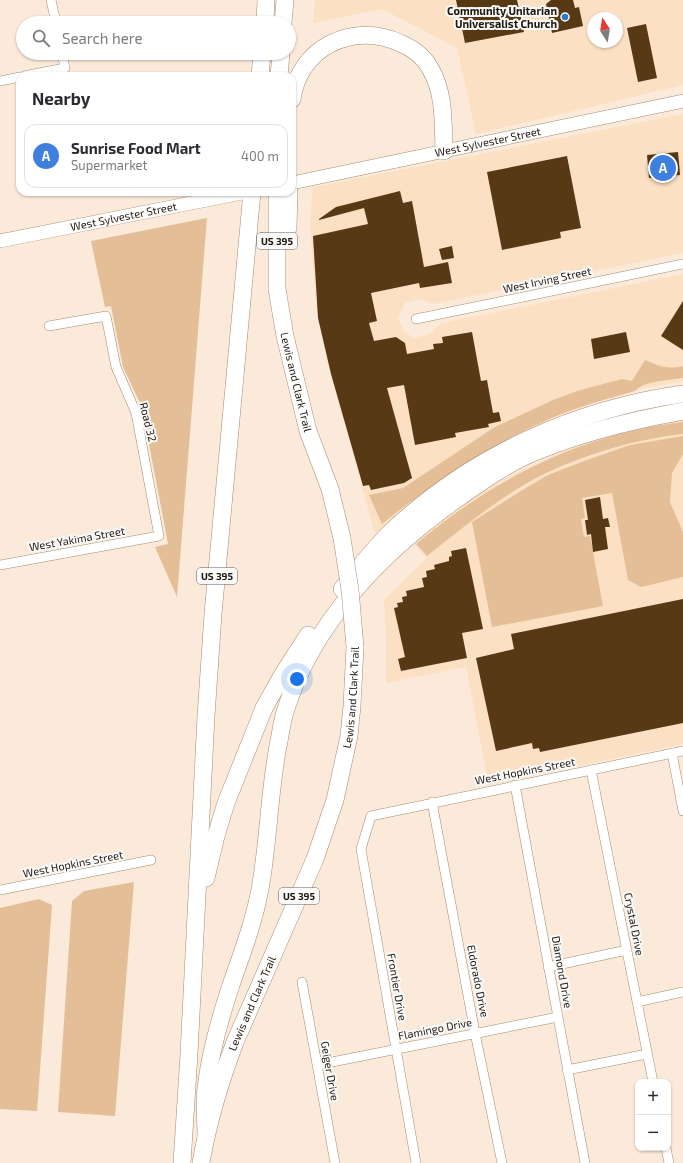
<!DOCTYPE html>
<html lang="en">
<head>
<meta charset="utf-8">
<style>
  :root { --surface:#fff; --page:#f2f2f3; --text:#2b2b33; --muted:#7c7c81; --line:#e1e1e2; --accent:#1a73e8 }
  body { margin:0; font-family:"Exo 2",sans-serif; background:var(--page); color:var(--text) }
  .controls { position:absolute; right:12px; bottom:12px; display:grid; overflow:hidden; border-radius:8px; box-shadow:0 1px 3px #0004 }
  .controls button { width:36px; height:36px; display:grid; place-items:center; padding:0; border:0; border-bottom:1px solid var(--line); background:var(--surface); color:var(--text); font:20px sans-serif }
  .compass { position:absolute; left:587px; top:12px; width:36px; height:36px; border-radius:50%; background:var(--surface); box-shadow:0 1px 3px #0004; rotate:348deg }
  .you { position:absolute; left:297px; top:679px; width:14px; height:14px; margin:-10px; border:3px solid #fff; border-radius:50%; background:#1a73e8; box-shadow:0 0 0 6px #1a73e833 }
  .badge { display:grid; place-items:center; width:26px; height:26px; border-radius:50%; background:var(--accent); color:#fff; font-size:13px; font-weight:700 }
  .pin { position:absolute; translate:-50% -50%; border:2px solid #fff; box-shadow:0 1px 4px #0006 }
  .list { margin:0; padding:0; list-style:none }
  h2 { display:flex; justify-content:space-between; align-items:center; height:52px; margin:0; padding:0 16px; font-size:17px }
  h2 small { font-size:13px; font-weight:400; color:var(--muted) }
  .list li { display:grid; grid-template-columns:26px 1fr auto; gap:12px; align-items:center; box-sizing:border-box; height:64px; margin:0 8px 8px; padding:0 8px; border:1px solid var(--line); border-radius:12px }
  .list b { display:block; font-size:15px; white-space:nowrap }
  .list p { margin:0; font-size:13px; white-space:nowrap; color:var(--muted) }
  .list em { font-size:13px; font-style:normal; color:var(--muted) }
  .icon { flex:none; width:22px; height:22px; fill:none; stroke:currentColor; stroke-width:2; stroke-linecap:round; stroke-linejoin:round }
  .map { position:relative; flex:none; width:683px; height:1163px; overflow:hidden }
  .search { position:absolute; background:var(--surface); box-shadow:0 1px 3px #0004; left:16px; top:16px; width:280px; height:44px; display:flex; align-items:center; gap:10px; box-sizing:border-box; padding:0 14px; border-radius:22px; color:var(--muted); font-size:15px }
  .panel { position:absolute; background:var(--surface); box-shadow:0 1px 3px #0004; left:16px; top:72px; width:280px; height:124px; border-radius:12px }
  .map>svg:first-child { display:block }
</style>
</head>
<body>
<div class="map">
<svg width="683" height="1163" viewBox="0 0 683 1163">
  <rect width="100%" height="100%" fill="#fbead9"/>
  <path fill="#fbe0c4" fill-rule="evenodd" d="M315,0H683V85L476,134L457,48L382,9L313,23ZM593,18H617V42H593Z
    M683,114V253L434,304L420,299L405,303L398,318L404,331L414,338L430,334L441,323L683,274V381L645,388L602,400L558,416L512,437L472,460L416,499L375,534L328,364L316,306L310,223L313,187Z
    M683,419V744L489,785L466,667L386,683V633L384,600L427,558L413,543L478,495L514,474L550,457L588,442L632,430Z"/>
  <path fill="#e4be96" d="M207,218L177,597L155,547L168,544L142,407L123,367L111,306L105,307L91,241Z
    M645,360C658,366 669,370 683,366V378C670,380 643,381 635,391C607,399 580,406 554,417C491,444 435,481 382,524L369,495L403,488L495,427L553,400L577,391L603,384L622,379L632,381Z
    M683,422V434C636,439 589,453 546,473C504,493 464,527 427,556L416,544C492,480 583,433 683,422Z
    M683,436V454L672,473L670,502L683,532V577L641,587L628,580L612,493L582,498L585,518L581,519L584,537L590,536L603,606L492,627L472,522L524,489L548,475L587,460L630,445Z
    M134,882L115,1116L58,1112L72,901L84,891Z
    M39,899L52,905L37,1111L0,1109V908Z"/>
  <path fill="#573a15" d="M456,0H517L524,32L465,43Z
    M551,0H573L575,8L579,7L583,26L552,33L546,4Z
    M646,24L657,78L638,82L627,28Z
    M678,152L680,175L649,178L647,155Z
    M567,156L581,228L560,232L561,238L502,250L487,172Z
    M400,191L403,203L412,201L424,267L448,262L452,283L420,288L419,283L371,293L377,321L369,323L374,341L396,337L405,343L407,354L434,349L433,344L443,343L442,337L472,332L481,381L487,380L493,413L499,412L501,421L488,424L489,427L455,433L456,437L415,445L404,385L387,388L412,478L404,483L371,490L369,485L363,486L331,374L318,318L313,236L368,224L364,208L319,220V219L336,207Z
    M452,246L454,258L442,260L439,249Z
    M683,301V350L661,336Z
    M626,332L630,352L594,359L591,339Z
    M600,497L603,519L608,518L610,527H605L608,549L593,552L591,534L587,535L585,520H588L585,500Z
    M466,548L483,629L462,633L467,658L401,671L398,659L405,657L394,608L398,607L397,603L403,602L402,597L407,596L406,591L424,587L422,578L427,577L426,571L435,569L434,565L449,561V557L452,556L451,551Z
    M683,599V723L540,752L539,748L533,749L532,743L496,751L476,658L514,649L511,634Z"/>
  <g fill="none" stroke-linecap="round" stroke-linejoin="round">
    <defs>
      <path id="street" d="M51,0L56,23
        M24,76L65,68L62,53
        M0,81L20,77
        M416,319L683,264
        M0,565L159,536L136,413L116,367L106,316L49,326
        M672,753L683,811
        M591,770L653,1082
        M515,785L585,1163
        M432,802L475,1033L502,1163
        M0,890L151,860
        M548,967L627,950
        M302,982L335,1163
        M637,1002L683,992
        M317,1065L558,1017
        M567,1070L647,1054
        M666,1148L669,1163
        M416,1163L361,849L371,816L683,751"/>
      <g id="secondary">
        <path id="s1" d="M292,183L683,101"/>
        <path id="s2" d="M0,241L247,192"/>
      </g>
      <g id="highway">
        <path d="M265,23L266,0"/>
        <path d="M283,23L285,0"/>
        <path d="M260,76L262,53"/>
        <path d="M279,76L281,53"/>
        <path d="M292,99C299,47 354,21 400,43C412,48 424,57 430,68C445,93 443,123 444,151"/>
        <path id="s3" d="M277,192V289L285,336L308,431L330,489L342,538"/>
        <path d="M288,228L289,192"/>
        <path d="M342,589C358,569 374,548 393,530C473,455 576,409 683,394"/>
        <path d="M206,878L216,836L226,803L264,708L283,674L308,635"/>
        <path d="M206,1136C206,1120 204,1104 206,1088C210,1053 220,1018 231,985C242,953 254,922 260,889C269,840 269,789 279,741C281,731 282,722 285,712C312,622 385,549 461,496C484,480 508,463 535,452C582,432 633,420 683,411"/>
        <path d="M182,1163L189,1054L206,716L213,614L252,192"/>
        <path id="s4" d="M201,1163C208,1121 220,1082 235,1042L315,859L335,800L349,736L352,706L355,647"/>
      </g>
    </defs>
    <use href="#street" stroke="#a58c71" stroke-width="10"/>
    <use href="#secondary" stroke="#a58c71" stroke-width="14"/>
    <use href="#highway" stroke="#a58c71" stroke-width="18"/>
    <use href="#street" stroke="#fff" stroke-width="9"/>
    <use href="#secondary" stroke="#fff" stroke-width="13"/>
    <use href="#highway" stroke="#fff" stroke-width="17"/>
    <defs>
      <path id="highway-bridge" d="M342,538L350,590L355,647"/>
    </defs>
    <use href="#highway-bridge" stroke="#a58c71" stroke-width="18" stroke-linecap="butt"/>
    <use href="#highway-bridge" stroke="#fff" stroke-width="17"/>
  </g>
  <circle fill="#277bca" stroke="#fafafa" stroke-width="1.5" cx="565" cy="17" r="4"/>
  <g text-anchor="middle" stroke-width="4" stroke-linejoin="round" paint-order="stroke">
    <g fill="#fafafa" stroke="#625c54" stroke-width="1">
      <rect x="257" y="233" width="40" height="16" rx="3"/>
      <rect x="197" y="568" width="40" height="16" rx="3"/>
      <rect x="279" y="888" width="40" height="16" rx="3"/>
    </g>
    <g font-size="10" font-weight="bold" fill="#21180d">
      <text x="277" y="245">US 395</text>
      <text x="217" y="580">US 395</text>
      <text x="299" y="900">US 395</text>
    </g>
    <g font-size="11" font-weight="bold" fill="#21180d" stroke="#fafafa" text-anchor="end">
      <text x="557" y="15">Community Unitarian<tspan x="557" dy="13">Universalist Church</tspan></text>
    </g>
    <g font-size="11" fill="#21180d" stroke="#fafafa">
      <text dy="4" stroke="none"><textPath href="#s1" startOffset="200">West Sylvester Street</textPath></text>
      <text dy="4" stroke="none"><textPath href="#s2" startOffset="126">West Sylvester Street</textPath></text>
      <text transform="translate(547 280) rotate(-12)" y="4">West Irving Street</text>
      <text dy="4" stroke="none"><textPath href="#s3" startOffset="192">Lewis and Clark Trail</textPath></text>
      <text transform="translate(148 422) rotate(76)" y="4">Road 32</text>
      <text transform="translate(77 539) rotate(-10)" y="4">West Yakima Street</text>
      <text dy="4" stroke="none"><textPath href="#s4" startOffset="492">Lewis and Clark Trail</textPath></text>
      <text transform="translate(525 771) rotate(-11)" y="4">West Hopkins Street</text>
      <text transform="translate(73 864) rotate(-11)" y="4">West Hopkins Street</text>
      <text transform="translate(634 924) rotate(79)" y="4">Crystal Drive</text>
      <text transform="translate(562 972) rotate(80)" y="4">Diamond Drive</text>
      <text transform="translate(478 981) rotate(79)" y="4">Eldorado Drive</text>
      <text transform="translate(397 987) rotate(80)" y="4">Frontier Drive</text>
      <text dy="4" stroke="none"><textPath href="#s4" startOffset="168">Lewis and Clark Trail</textPath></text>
      <text transform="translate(435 1029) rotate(-11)" y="4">Flamingo Drive</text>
      <text transform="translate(330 1071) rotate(80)" y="4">Geiger Drive</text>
    </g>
  </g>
</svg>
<div class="controls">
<button>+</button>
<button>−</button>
</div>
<svg class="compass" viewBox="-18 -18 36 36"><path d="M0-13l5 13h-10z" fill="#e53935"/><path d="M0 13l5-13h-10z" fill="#7c7c81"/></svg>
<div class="you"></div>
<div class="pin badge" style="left:663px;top:168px;background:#3f7fe0">A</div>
<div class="search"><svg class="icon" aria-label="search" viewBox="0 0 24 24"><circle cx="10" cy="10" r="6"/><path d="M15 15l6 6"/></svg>Search here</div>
<section class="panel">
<h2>Nearby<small></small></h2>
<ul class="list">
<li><span class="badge" style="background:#3f7fe0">A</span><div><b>Sunrise Food Mart</b><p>Supermarket</p></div><em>400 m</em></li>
</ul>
</section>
</div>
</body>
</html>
